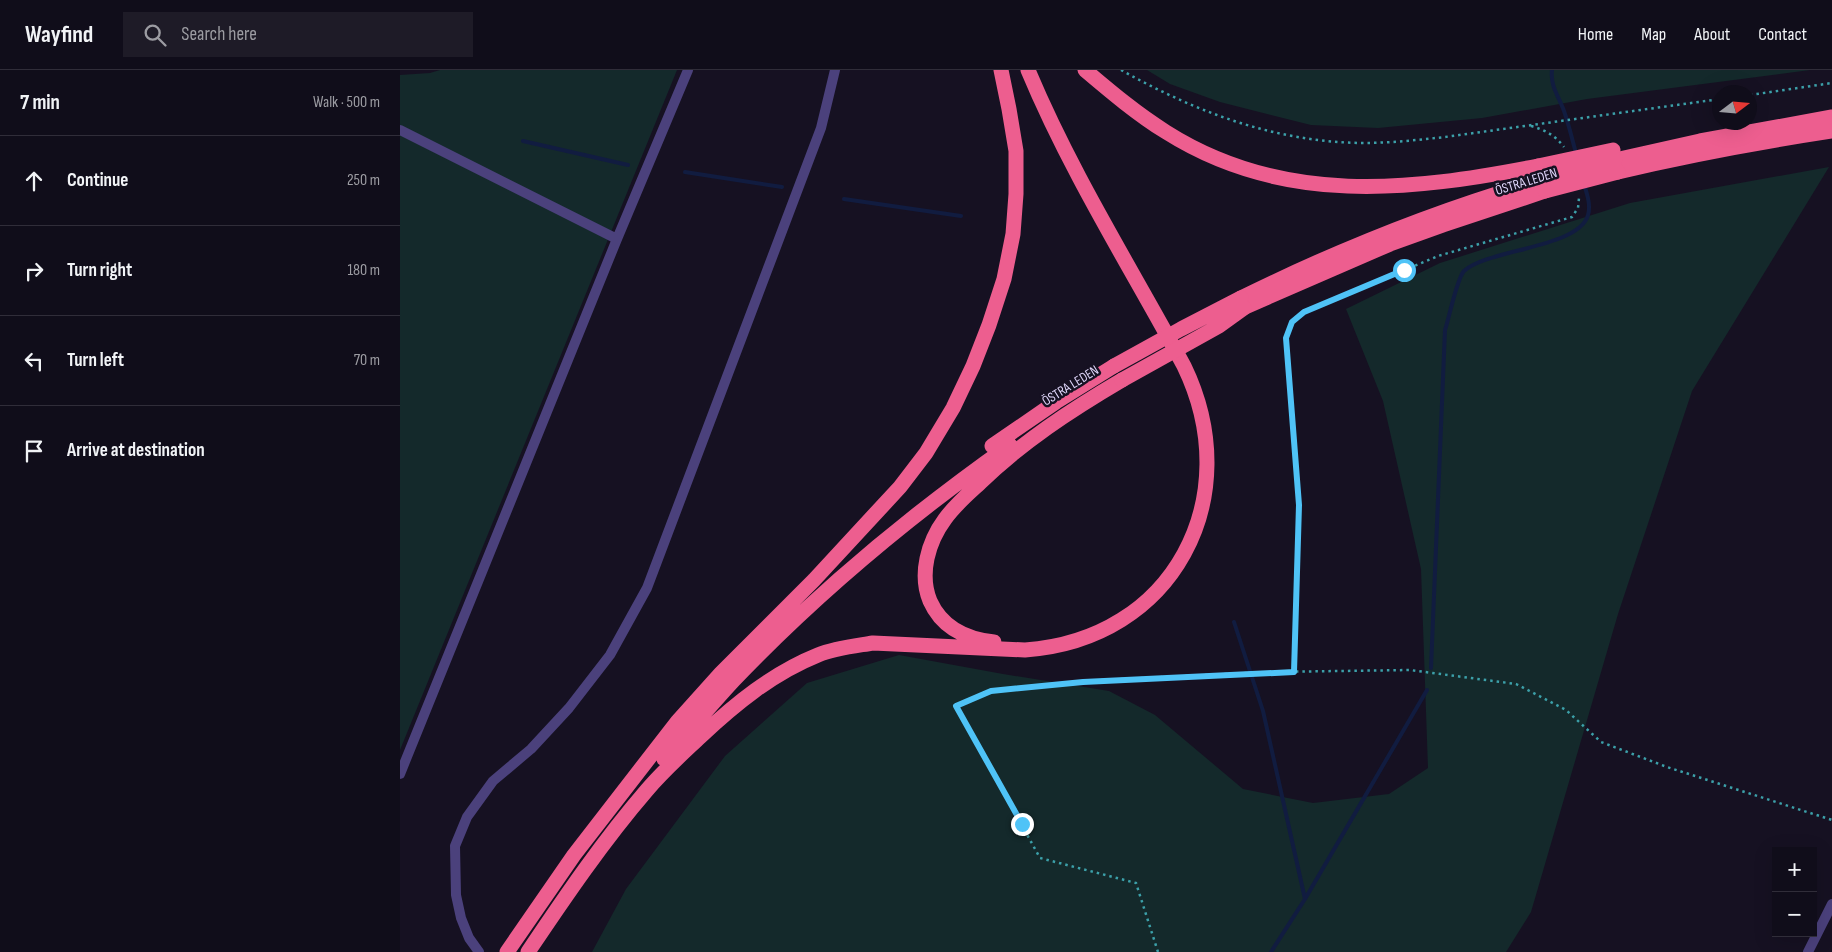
<!DOCTYPE html>
<html lang="en">
<head>
<meta charset="utf-8">
<style>
  :root { --surface:#100d1a; --page:#1e1b27; --text:#f1f3f6; --muted:#9c9ca2; --line:#302d39 }
  body { margin:0; font-family:"Sofia Sans Condensed",sans-serif; background:var(--page); color:var(--text) }
  .controls { position:absolute; right:15px; bottom:15px; display:grid; overflow:hidden; border-radius:0px; box-shadow:0 5px 20px #0002 }
  .controls button { width:45px; height:45px; display:grid; place-items:center; padding:0; border:0; border-bottom:1px solid var(--line); background:var(--surface); color:var(--text); font:25px sans-serif }
  .compass { position:absolute; left:1312px; top:15px; width:45px; height:45px; border-radius:50%; background:var(--surface); box-shadow:0 5px 20px #0002; rotate:74deg }
  .stop { position:absolute; width:15px; height:15px; margin:-11px; border:4px solid #4fc3f7; border-radius:50%; background:#fff }
  .stop.end { background:#4fc3f7; border-color:#fff; box-shadow:0 1px 5px #0008 }
  .list { margin:0; padding:0; list-style:none }
  h2 { display:flex; justify-content:space-between; align-items:center; height:65px; margin:0; padding:0 20px; font-size:21px }
  h2 small { font-size:16px; font-weight:400; color:var(--muted) }
  .list li { display:grid; grid-template-columns:32px 1fr auto; gap:15px; align-items:center; box-sizing:border-box; height:90px; padding:0 20px; border-top:1px solid var(--line) }
  .list b { display:block; font-size:19px; white-space:nowrap }
  .list em { font-size:16px; font-style:normal; color:var(--muted) }
  .icon { flex:none; width:28px; height:28px; fill:none; stroke:currentColor; stroke-width:2; stroke-linecap:round; stroke-linejoin:round }
  .map { position:relative; flex:none; width:1432px; height:882px; overflow:hidden }
  header { display:flex; align-items:center; gap:30px; box-sizing:border-box; height:70px; padding:0 25px; background:var(--surface); border-bottom:1px solid var(--line) }
  header strong { font-size:24px }
  nav { display:flex; gap:28px; margin-inline-start:auto; font-size:18px }
  .search { width:350px; height:45px; background:var(--page); display:flex; align-items:center; gap:12px; box-sizing:border-box; padding:0 18px; border-radius:0px; color:var(--muted); font-size:19px }
  main { display:flex }
  aside { flex:1; background:var(--surface) }
  .map>svg:first-child { display:block }
</style>
</head>
<body>
<header>
<strong>Wayfind</strong>
<div class="search"><svg class="icon" aria-label="search" viewBox="0 0 24 24"><circle cx="10" cy="10" r="6"/><path d="M15 15l6 6"/></svg>Search here</div>
<nav><a>Home</a><a>Map</a><a>About</a><a>Contact</a></nav>
</header>
<main>
<aside>
<h2>7 min<small>Walk · 500 m</small></h2>
<ul class="list">
<li><svg class="icon" aria-label="ahead" viewBox="0 0 24 24"><path d="M12 20V5M6 11l6-6 6 6"/></svg><div><b>Continue</b></div><em>250 m</em></li>
<li><svg class="icon" aria-label="right" viewBox="0 0 24 24"><path d="M7 20v-9h11M14 6l5 5-5 5"/></svg><div><b>Turn right</b></div><em>180 m</em></li>
<li><svg class="icon" aria-label="left" viewBox="0 0 24 24"><path d="M17 20v-9H6M10 6l-5 5 5 5"/></svg><div><b>Turn left</b></div><em>70 m</em></li>
<li><svg class="icon" aria-label="arrive" viewBox="0 0 24 24"><path d="M6 21V4h12l-3 4 3 4H6"/></svg><div><b>Arrive at destination</b></div></li>
</ul>
</aside>
<div class="map">
<svg width="1432" height="882" viewBox="0 0 1432 882">
  <rect width="100%" height="100%" fill="#161122"/>
  <path fill="#14292b" d="M40,0H277L0,680V5L30,3Z
    M747,0H1410L1187,29L1082,48L978,58L911,55L820,32L770,14Z
    M1429,97L1292,321L1218,544L1131,842L1106,882H192L226,819L325,686L407,613L499,585L603,604L709,621L755,645L843,719L913,733L989,724L1028,698L1021,499L983,331L946,239L1040,193L1230,133Z"/>
  <g fill="none" stroke-linecap="round" stroke-linejoin="round">
    <path stroke="#111c40" stroke-width="4" d="M1152,0C1150,16 1159,27 1164,41C1169,55 1172,69 1176,83
      M123,71L228,95
      M285,102L382,117
      M444,129L561,146
      M834,552L863,641L905,829
      M1031,598L1045,260C1049,248 1057,208 1064,201C1088,179 1179,178 1188,145C1191,135 1187,124 1184,114
      M871,882L905,829L1027,620"/>
    <path stroke="#3ca0a9" stroke-width="2.5" stroke-dasharray="2.5 4" stroke-linecap="butt" d="M721,0C796,42 875,72 962,73C990,73 1018,70 1045,67L1320,29
      M1350,25L1432,13
      M1131,56C1145,60 1155,65 1164,77
      M893,602L899,435L886,268L892,253L904,242L1038,186L1172,147L1178,138L1179,128
      M758,882L736,813L640,788L556,636L591,621L701,610L869,602L1010,600L1116,614L1166,640L1201,672L1267,697L1432,750"/>
    <path stroke="#4b417c" stroke-width="10" d="M0,60L217,169
      M0,704L217,169L288,0
      M79,882L69,868L61,848L56,825L55,776L67,747L93,711L131,679L169,638L210,585L247,518L421,58L435,0
      M1408,882L1432,834"/>
    <path stroke="#ed5e8f" stroke-width="15" d="M685,0C711,22 737,44 766,62C883,136 1010,121 1138,96
      M1215,90L1300,71L1432,47
      M1218,102C1289,85 1360,72 1432,61
      M841,228C938,180 1038,140 1142,110
      M845,237L990,174L1043,155L1145,121
      M592,376L656,332L714,296
      M594,572C566,569 542,558 530,531C519,504 528,472 545,449C555,435 568,424 580,413C622,372 671,340 722,310
      M264,689C287,663 310,636 334,610C418,522 511,445 610,375
      M107,882L174,785L277,652L321,603L414,510L500,417L526,383L553,338L573,296L589,255L604,209L613,164L616,124V81L609,39L601,0
      M128,882C165,827 203,771 247,720C263,701 282,684 300,667C335,634 373,603 418,585C435,578 455,576 473,573L625,580C773,570 848,428 784,296C731,198 671,103 628,0"/>
    <path stroke="#ed5e8f" stroke-width="15" d="M1138,96L1213,80
      M1142,110L1215,90
      M1145,121L1218,102
      M714,296L781,259L841,228
      M722,310L819,256L844,238"/>
  </g>
  <g fill="none" stroke-linecap="round" stroke-linejoin="round">
    <path stroke="#4fc3f7" stroke-width="6" d="M622,754L556,636L591,621L683,612L894,602L899,435L886,268L892,252L904,242L1004,200"/>
  </g>
  <g text-anchor="middle" stroke-width="5" stroke-linejoin="round" paint-order="stroke">
    <g font-size="14" fill="#dfd6fa" stroke="#161122">
      <text transform="translate(1126 111) rotate(-17)" y="5">ÖSTRA LEDEN</text>
      <text transform="translate(670 315) rotate(-32)" y="5">ÖSTRA LEDEN</text>
    </g>
  </g>
</svg>
<div class="controls">
<button>+</button>
<button>−</button>
</div>
<svg class="compass" viewBox="-18 -18 36 36"><path d="M0-13l5 13h-10z" fill="#e53935"/><path d="M0 13l5-13h-10z" fill="#9c9ca2"/></svg>
<div class="stop" style="left:1004px;top:200px"></div>
<div class="stop end" style="left:622px;top:754px"></div>
</div>
</main>
</body>
</html>
